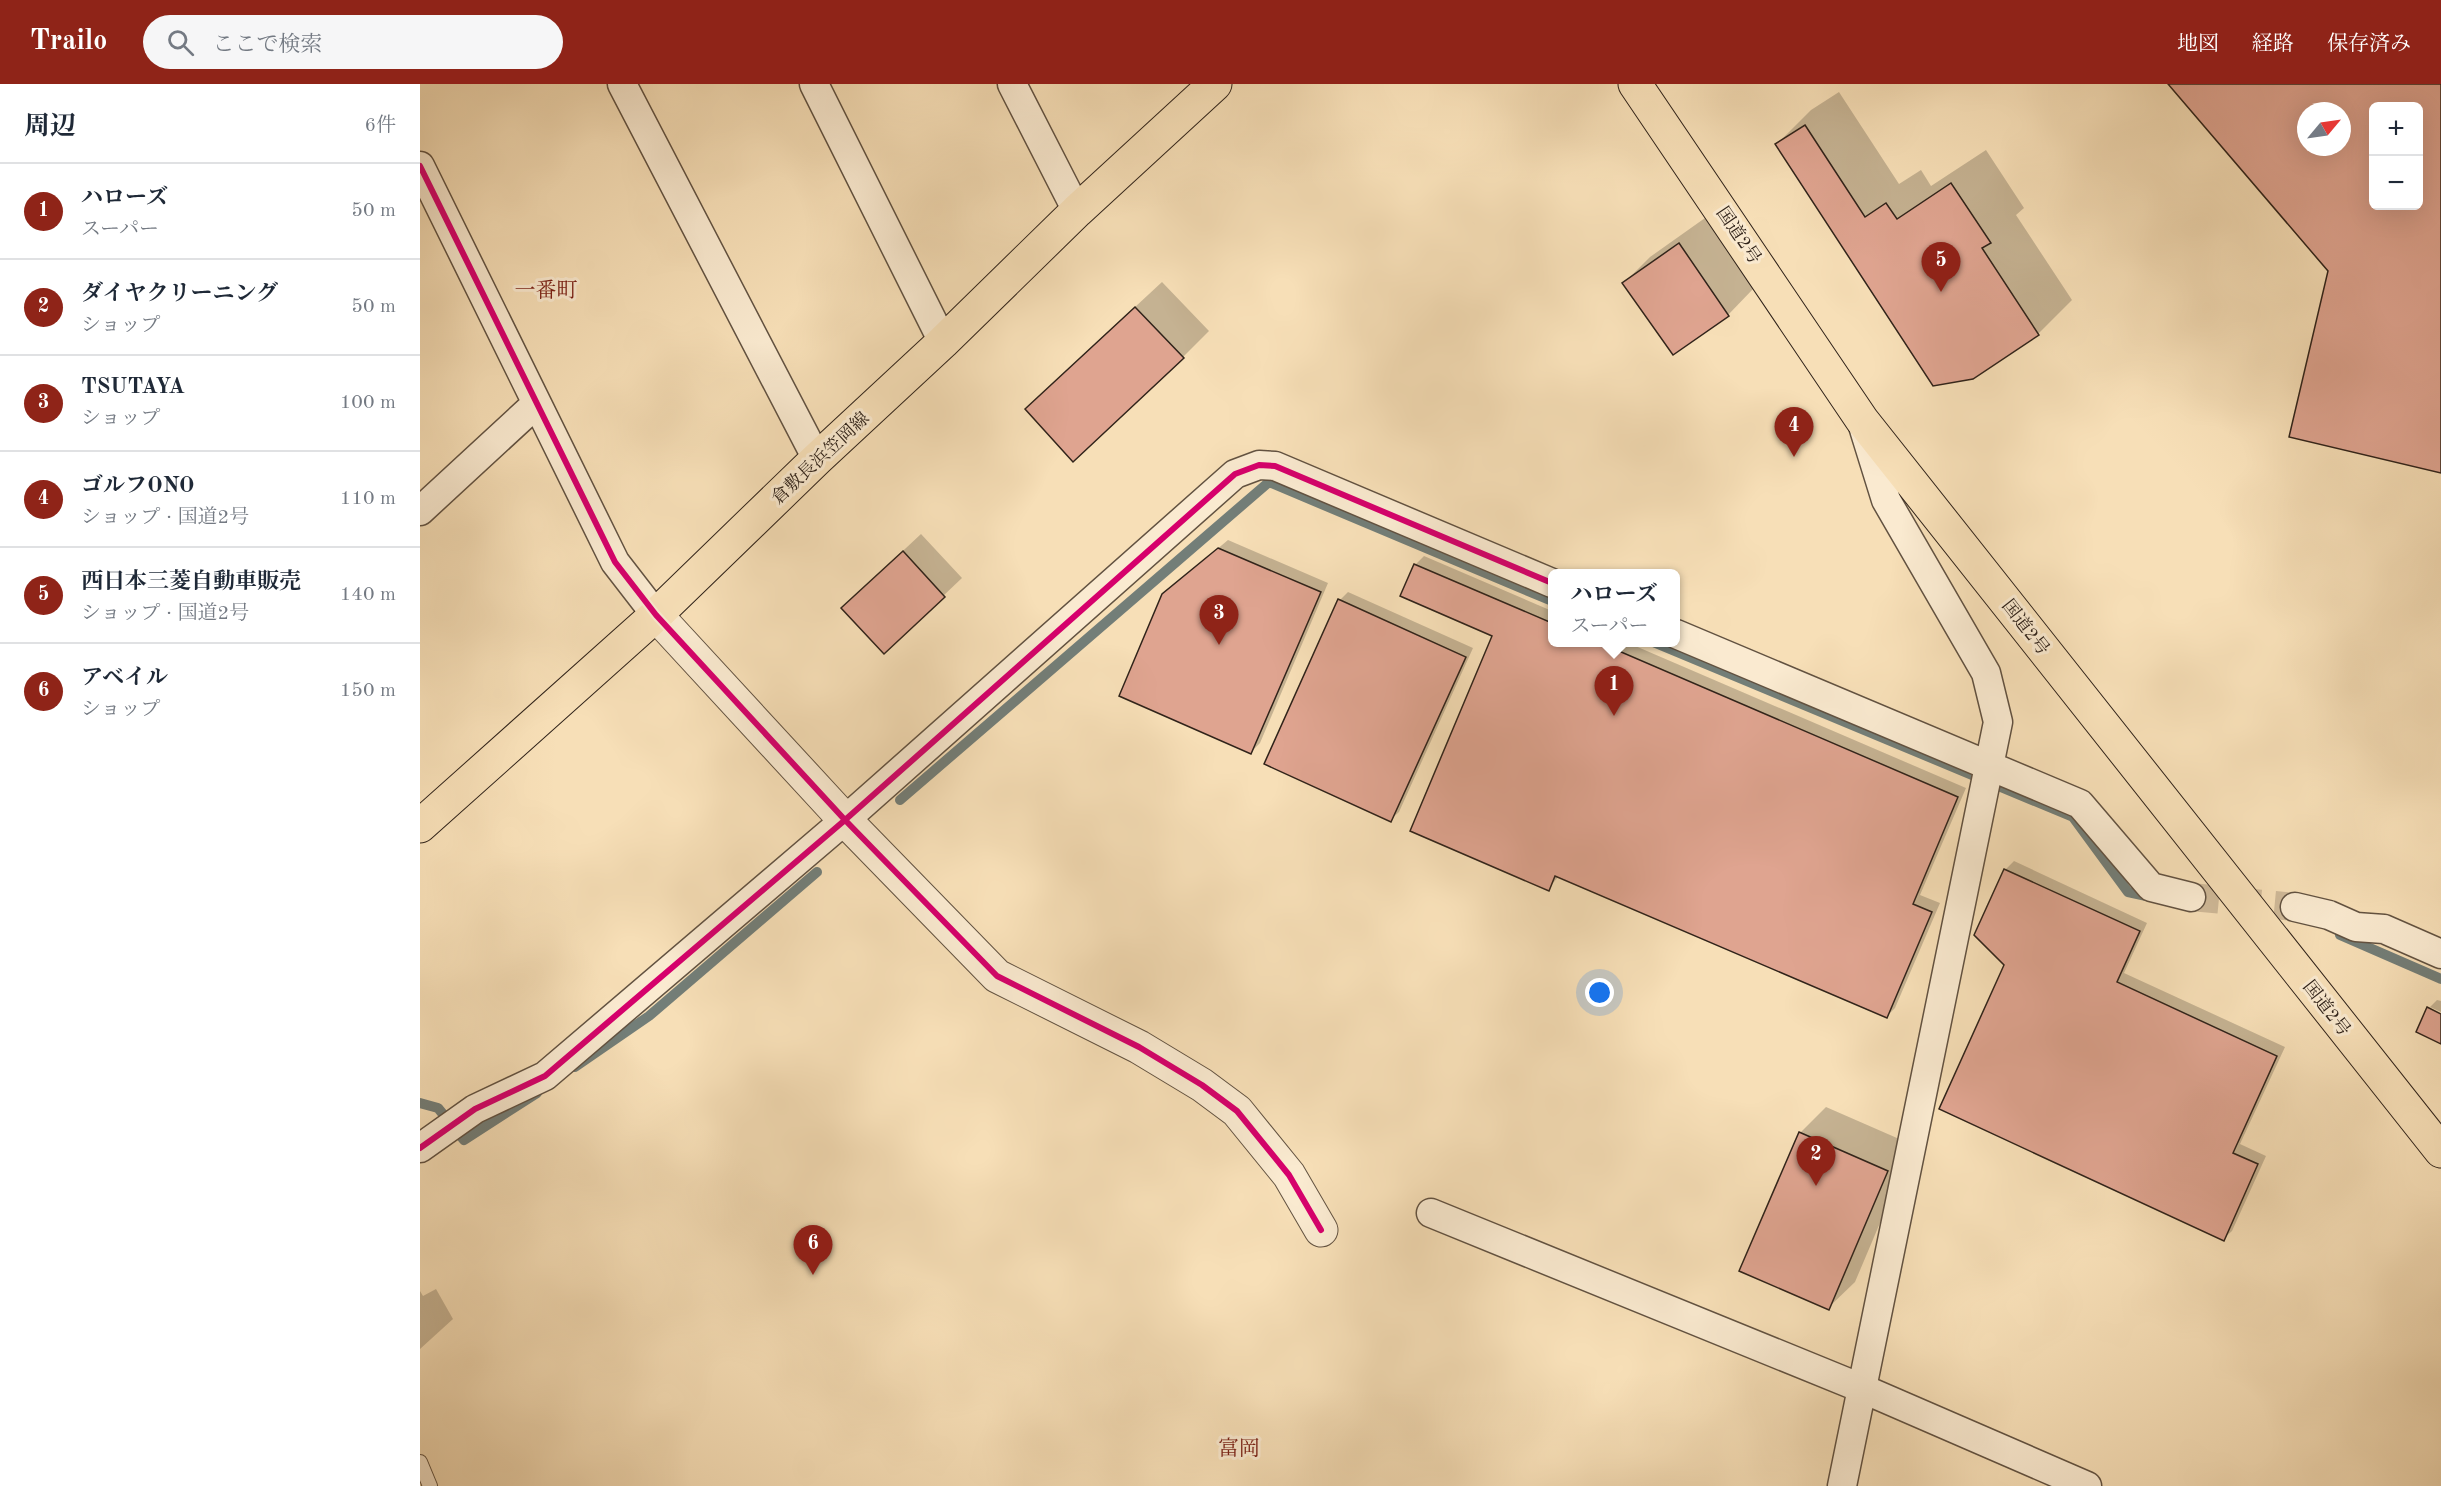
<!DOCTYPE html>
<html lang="ja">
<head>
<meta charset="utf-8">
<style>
  :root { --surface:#fff; --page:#f6f6f7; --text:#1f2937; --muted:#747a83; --line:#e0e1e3; --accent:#8f2418 }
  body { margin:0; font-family:"Old Standard TT","Noto Serif JP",serif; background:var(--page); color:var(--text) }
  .controls { position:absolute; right:18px; top:18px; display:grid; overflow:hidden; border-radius:9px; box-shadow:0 6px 24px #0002 }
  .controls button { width:54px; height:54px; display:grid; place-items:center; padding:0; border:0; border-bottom:2px solid var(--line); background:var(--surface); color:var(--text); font:30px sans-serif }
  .compass { position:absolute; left:1877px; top:18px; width:54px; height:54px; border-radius:50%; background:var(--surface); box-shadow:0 6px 24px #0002; rotate:61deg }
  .you { position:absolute; left:1180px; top:909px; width:21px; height:21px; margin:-15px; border:4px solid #fff; border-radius:50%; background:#1a73e8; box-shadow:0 0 0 9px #1a73e833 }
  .badge { display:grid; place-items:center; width:39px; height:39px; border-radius:50%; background:var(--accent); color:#fff; font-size:20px; font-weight:700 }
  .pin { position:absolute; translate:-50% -50px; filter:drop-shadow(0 2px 3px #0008) }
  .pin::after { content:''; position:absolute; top:32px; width:21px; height:18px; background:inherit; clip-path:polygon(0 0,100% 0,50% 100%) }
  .popup { position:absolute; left:1128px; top:485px; width:132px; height:78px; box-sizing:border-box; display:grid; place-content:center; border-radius:9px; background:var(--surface); filter:drop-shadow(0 2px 4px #0005); font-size:20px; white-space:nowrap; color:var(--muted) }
  .popup b { font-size:22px; color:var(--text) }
  .popup::after { content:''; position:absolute; left:50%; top:100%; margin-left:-12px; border:12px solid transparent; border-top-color:var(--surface) }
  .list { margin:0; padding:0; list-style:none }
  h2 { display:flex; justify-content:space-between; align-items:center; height:78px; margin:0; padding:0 24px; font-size:26px }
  h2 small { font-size:20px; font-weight:400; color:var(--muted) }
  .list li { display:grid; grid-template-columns:39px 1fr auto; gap:18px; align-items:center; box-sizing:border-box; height:96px; padding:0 24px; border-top:2px solid var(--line) }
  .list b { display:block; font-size:22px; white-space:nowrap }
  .list p { margin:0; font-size:20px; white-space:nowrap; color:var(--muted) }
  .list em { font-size:20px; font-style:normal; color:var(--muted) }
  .icon { flex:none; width:33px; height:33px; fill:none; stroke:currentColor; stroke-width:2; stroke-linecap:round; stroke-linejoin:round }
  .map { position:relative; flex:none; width:2021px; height:1402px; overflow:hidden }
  header { display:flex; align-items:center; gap:36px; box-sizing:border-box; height:84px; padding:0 30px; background:var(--accent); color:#fff }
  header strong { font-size:28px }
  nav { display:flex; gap:33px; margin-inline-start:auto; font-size:21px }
  .search { width:420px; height:54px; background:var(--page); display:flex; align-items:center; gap:15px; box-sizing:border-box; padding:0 21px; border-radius:33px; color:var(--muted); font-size:22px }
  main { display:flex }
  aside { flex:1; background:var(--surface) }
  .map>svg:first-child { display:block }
</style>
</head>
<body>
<header>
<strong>Trailo</strong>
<div class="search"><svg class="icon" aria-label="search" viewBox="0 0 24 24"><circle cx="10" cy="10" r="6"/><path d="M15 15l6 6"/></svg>ここで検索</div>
<nav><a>地図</a><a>経路</a><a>保存済み</a></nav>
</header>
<main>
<aside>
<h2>周辺<small>6件</small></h2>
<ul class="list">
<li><span class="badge">1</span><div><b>ハローズ</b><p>スーパー</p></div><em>50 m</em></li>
<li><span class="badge">2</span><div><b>ダイヤクリーニング</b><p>ショップ</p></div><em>50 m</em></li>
<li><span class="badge">3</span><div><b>TSUTAYA</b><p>ショップ</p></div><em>100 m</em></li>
<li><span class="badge">4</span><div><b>ゴルフONO</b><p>ショップ · 国道2号</p></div><em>110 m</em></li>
<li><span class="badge">5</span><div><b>西日本三菱自動車販売</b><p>ショップ · 国道2号</p></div><em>140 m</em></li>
<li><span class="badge">6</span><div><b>アベイル</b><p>ショップ</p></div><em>150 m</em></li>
</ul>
</aside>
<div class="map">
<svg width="2021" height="1402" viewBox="0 0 2021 1402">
  <rect width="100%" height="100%" fill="#f7dfb7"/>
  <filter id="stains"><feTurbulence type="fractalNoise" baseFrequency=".00333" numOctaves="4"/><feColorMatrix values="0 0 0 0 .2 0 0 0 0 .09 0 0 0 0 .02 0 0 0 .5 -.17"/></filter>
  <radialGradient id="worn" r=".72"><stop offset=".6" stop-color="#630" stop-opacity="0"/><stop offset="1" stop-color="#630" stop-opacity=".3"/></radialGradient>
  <path fill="#0003" fill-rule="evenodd" d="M1750,0H2021V387L1909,187ZM1954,22H1998V122H1954ZM1886,27H1922V63H1886Z
    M1419,8L1479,100L1501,86L1511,102L1566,66L1604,124L1596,131L1652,216L1618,250L1552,293L1357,60L1391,26Z
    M1285,134L1334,204L1308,231L1253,269L1204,199L1230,173Z
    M742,198L789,247L763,273L633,299Z
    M501,450L542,494L464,568L441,506Z
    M808,456L908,499L840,659L831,668L753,502Z
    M1004,472L1132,527V558H1206L1546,704L1500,811L1520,819L1475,924L1467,932L1139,792L1128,805L1074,551L995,481Z
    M928,508L1053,564L979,728L970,736L920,516Z
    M1594,777L1727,839L1704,889L1865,963L1820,1060L1846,1072L1812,1147L1803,1155L1586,881L1556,851L1585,786Z
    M2017,916L2021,917V928L2010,923Z
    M1406,1023L1493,1061L1435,1198L1408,1224L1380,1049Z
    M16,1205L33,1235L0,1265V1207L3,1212Z"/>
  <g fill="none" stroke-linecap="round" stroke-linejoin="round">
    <path stroke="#737e78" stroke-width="10" d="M1233,558L1653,733L1708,808L1731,813
      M480,716L849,398L1132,517
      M1920,851L2021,895
      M155,983L229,932L397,788
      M0,1019L18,1024L44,1056L117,1009"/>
  </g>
  <path fill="#dfa490" stroke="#30231a" stroke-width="1.5" fill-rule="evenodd" d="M1748,0H2021V389L1869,353L1908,187ZM1954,22H1998V122H1954ZM1886,27H1922V63H1886Z
    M1385,41L1445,133L1466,119L1477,135L1531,99L1571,159L1562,164L1619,251L1553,295L1513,302L1355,60Z
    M1259,159L1309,232L1253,271L1202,199Z
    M715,223L764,274L653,378L605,325Z
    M798,464L901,508L831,670L699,612L742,510Z
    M483,467L525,513L464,570L421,524Z
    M994,480L1132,539V558H1178L1538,713L1493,820L1512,828L1467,934L1135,792L1129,807L990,747L1072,552L980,512Z
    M918,515L1046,573L971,738L844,680Z
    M1584,785L1720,847L1697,898L1857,972L1813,1069L1838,1080L1804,1157L1519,1025L1584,881L1554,851Z
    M2007,923L2021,930V960L1996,948Z
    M1379,1048L1468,1087L1409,1226L1319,1187Z"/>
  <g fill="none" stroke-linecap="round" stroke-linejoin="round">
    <path stroke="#cfb998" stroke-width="28" stroke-dasharray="28 14" stroke-linecap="butt" d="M1771,813L1875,823"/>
    <defs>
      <path id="service" d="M0,1378L10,1402"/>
      <path id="minor" d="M202,0L397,375
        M394,0L523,258
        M592,0L657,127
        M0,82L195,478L236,531
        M0,427L116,320
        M1256,550L1660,720L1731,803L1771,813
        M1875,823L1909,831L1936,843L1964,845L2021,870
        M0,1064L55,1025L125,992L425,736L815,390L839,381L855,382L1132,499
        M1011,1129L1441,1304L1667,1402
        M1422,1402L1578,638L1566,589L1466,416L1443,342"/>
      <path id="tertiary" d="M236,531L425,736L577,892L719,963L782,1001L817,1027L869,1091L901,1146"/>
      <path id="primary" d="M0,742L236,531L397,375L523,258L657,127L795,0"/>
      <path id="trunk" d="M1215,0L1442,336L2021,1067"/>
    </defs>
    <use href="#service" stroke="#625241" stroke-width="16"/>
    <use href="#minor" stroke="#625241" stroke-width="31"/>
    <use href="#tertiary" stroke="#625241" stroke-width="35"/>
    <use href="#primary" stroke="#30231a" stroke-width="35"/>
    <use href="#trunk" stroke="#30231a" stroke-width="35"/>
    <use href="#service" stroke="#faead0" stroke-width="14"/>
    <use href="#minor" stroke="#faead0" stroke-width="28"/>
    <use href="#tertiary" stroke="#faead0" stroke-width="33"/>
    <use href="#primary" stroke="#f7dfb7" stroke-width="33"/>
    <use href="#trunk" stroke="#f7dfb7" stroke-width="33"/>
    <defs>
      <path id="cycleway" d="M0,82L195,478L236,531L425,736L577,892L719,963L782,1001L817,1027L869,1091L901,1146
        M0,1064L55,1025L125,992L425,736L815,390L839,381L855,382L1132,499"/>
    </defs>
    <use href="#cycleway" stroke="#faead0" stroke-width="10"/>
    <use href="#cycleway" stroke="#d6006c" stroke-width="6"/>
  </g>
  <g text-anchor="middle" stroke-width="6" stroke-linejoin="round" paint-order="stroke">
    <g font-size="18" fill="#30231a" stroke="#faead0">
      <text transform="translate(1319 151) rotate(56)" y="6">国道2号</text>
      <text transform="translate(400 374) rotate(-43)" y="6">倉敷長浜笠岡線</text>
      <text transform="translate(1606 543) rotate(52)" y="6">国道2号</text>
      <text transform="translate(1907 924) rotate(52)" y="6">国道2号</text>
    </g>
    <g font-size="21" fill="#7a1f14" stroke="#faead0">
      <text x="126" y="213">一番町</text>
      <text x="819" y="1371">富岡</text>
    </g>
  </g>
  <rect width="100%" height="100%" filter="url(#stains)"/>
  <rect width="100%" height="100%" fill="url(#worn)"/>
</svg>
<div class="controls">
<button>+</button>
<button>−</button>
</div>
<svg class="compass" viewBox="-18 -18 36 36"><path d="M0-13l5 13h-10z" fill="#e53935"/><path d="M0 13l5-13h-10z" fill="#747a83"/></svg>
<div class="you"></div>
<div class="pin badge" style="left:1194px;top:632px">1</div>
<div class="popup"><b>ハローズ</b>スーパー</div>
<div class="pin badge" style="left:1396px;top:1102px">2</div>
<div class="pin badge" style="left:799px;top:561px">3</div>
<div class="pin badge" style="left:1374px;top:373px">4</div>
<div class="pin badge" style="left:1521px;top:208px">5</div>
<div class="pin badge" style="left:393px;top:1191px">6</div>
</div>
</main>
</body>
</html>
